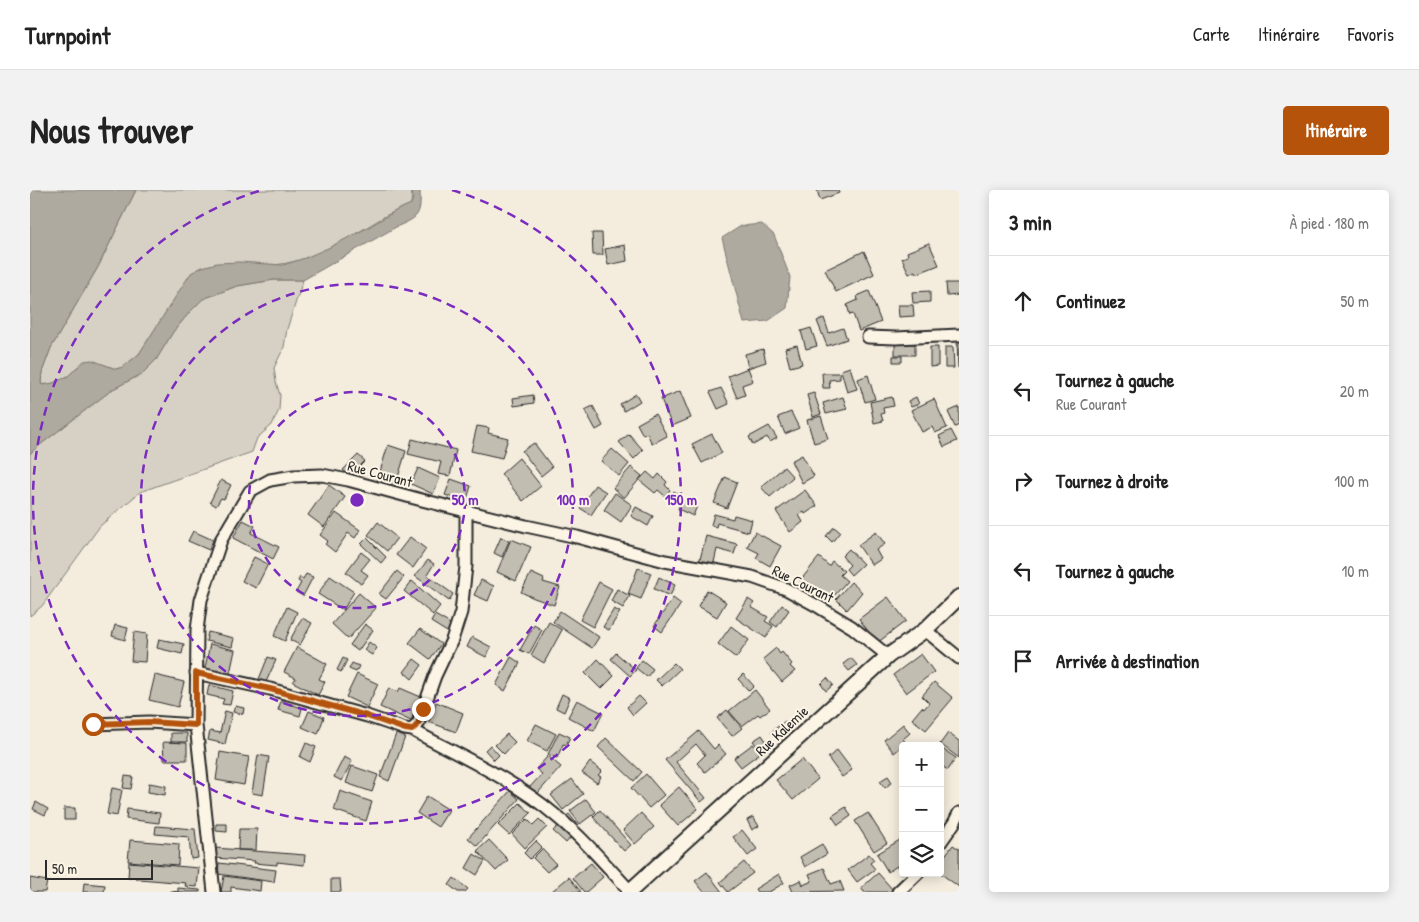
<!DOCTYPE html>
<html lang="fr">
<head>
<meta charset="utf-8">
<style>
  :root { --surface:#fff; --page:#f2f2f2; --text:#222; --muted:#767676; --line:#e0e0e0; --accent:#b45309 }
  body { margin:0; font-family:"Patrick Hand",sans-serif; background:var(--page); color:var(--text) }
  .controls { position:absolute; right:15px; bottom:15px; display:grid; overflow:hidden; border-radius:5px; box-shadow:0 2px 12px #0003 }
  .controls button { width:45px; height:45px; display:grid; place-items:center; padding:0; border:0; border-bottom:1px solid var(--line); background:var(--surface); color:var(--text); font:25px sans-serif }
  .scale { position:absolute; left:15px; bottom:12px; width:108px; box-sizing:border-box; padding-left:5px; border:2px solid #2b2b2b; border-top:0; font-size:14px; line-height:18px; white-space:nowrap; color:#2b2b2b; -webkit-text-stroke:4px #fcf5e5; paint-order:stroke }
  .stop { position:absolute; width:15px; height:15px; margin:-11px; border:4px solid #b45309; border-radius:50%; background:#fff }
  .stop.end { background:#b45309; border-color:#fff; box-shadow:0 1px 5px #0008 }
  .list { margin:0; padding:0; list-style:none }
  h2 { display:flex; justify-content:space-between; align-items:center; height:65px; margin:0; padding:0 20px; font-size:21px }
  h2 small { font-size:16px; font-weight:400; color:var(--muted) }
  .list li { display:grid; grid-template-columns:32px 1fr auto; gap:15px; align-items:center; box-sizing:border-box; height:90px; padding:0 20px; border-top:1px solid var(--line) }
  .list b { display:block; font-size:19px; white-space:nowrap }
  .list p { margin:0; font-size:16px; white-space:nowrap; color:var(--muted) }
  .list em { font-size:16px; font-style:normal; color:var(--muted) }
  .icon { flex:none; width:28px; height:28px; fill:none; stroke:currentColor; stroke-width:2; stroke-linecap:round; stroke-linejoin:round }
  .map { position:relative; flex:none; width:929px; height:702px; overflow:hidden; border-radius:5px }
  header { display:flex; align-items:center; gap:30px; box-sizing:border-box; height:70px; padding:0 25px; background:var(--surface); border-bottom:1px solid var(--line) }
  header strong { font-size:24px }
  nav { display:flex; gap:28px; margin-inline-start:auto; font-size:18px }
  .intro { display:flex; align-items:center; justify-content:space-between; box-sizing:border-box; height:120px; padding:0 30px }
  h1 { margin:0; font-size:35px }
  .button { padding:12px 22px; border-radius:5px; background:var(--accent); color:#fff; font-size:18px; font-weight:700 }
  main { display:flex; gap:30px; padding:0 30px }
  aside { flex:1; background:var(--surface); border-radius:5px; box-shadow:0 2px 12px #0003 }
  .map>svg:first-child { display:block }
</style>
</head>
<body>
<header>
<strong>Turnpoint</strong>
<nav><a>Carte</a><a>Itinéraire</a><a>Favoris</a></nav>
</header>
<div class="intro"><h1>Nous trouver</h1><a class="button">Itinéraire</a></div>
<main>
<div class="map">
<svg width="929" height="702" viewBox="0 0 929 702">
  <rect width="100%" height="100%" fill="#f4edde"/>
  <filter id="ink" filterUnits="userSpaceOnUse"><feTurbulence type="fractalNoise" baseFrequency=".02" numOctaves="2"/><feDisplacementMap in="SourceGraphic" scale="10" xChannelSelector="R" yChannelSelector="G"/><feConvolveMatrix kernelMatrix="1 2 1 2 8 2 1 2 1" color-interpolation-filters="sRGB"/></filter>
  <g filter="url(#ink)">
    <path fill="#d6d1c4" stroke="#807e78" d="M106,0H382L381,14C374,18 365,21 357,25C323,45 281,74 240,75L143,111L109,164L93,177L86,179L75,175L47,177C44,180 42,184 38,186C32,191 19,196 11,194L12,182L21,158L68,77Z
      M244,90H273L257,139L254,157L244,178L246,192L250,205L249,220L242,235L227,248L222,262L110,302L70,336L12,416L0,426V264L6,258L83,199L112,184L126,170L143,142L159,123L173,109L207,96Z"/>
    <path fill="#afaaa0" stroke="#7a7771" d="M0,0H106L68,77L21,158L12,182L11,194L13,195L23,193L38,186L54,171L62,170L86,179L93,177L109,164L153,95L161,83L172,77L187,73L209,72L253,75L275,68L298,58L337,38L367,20L381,14L383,8L382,0H390C391,26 389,27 366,37L273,90H244L207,96L173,109L159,123L143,142L126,170L112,184L83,199L6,258L0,264Z
      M732,34L744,45L760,87L757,118L738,131L714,133L692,48L711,36Z"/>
    <path fill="#c2bdb1" stroke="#2b2b2b" d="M787,0H808L809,3L790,10Z
      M562,43H572L573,65H563Z
      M899,53L909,75L886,84L885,81L879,84L872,68L878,66L877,62Z
      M595,55L597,71L578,75L575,59Z
      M834,61L844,84L806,102L795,80Z
      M916,93H929V105L917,106Z
      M839,101L851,132L829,141L823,124L820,125L817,115L828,110L827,106Z
      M900,101V112L883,113L882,102Z
      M868,115H883L884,126L869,127Z
      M794,128L799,143L813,138L817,149L797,156L787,131Z
      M781,138L787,156L776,159L771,141Z
      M927,151H929V177L928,178Z
      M865,154H885V165H865Z
      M767,155L772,174L760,177L755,158Z
      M900,157H908V176L900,177Z
      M915,157H923L924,178H915Z
      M733,159L736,172L718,178L715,164Z
      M863,166H872V172H863Z
      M820,177L827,199L817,202L811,180Z
      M718,178L723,191L712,195L715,205L707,208L698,186Z
      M792,183H810V189L799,190L800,198H793Z
      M838,185L845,209L835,212L828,189Z
      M691,198L699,214L688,219L680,202Z
      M650,201L661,228L642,236L631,209Z
      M784,203L791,224L783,227L777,205Z
      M606,204L610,211L594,221L590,214Z
      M503,205L504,213L484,216L483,208Z
      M813,207L817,219L796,224L793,213Z
      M862,207L864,216L853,218L854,223L851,224L853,231L844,233L840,212Z
      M886,207L889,214L881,217L878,211Z
      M904,209L917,238L905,243L902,237L892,242L881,220Z
      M563,216L573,236L566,240L555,220Z
      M929,217V235L925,237L918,222Z
      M761,222L769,238L755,244L748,227Z
      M625,224L637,246L622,254L617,243L613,245L607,234Z
      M791,226L798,249L784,253L777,230Z
      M447,236L459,238L458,243L478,248L472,268L441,261Z
      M739,236L747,248L740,252L737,247L723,255L719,247Z
      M921,240L927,251L914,257L909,246Z
      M599,244L613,260L604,269L589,252Z
      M682,244L692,263L672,273L662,254Z
      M382,249L426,260L420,286L408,284L411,272L378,264Z
      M504,253L522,277L511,286L492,261Z
      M358,255L376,261L364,301L346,295Z
      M582,259L599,274L589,286L571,271Z
      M328,265L335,271L320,286L313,280Z
      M772,265L784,286L772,293L761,271Z
      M489,268L511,296L493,311L471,284Z
      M601,277L612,286L594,308L583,298Z
      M754,277L763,287L740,307L731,297Z
      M388,278L410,288L403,304L381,294Z
      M617,282L625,289L629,284L637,292L635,295L640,300L635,306L628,300L625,303L609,290Z
      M695,287L707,292L697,318L684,313Z
      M421,289L441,296L436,312L415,305Z
      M191,290L201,295L194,309L191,308L186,316L180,312Z
      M299,295L315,307L294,337L278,325Z
      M565,295L576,302L561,325L550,318Z
      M775,300L787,316L775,324L774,322L769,325L773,332L760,342L746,321Z
      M644,301L651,306L647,311L640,307Z
      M585,303L602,315L591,332L574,320Z
      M652,309L667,316L663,326L648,319Z
      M606,317L623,326L618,336L601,326Z
      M306,323L330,340L325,348L318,343L305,362L295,354L298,351L290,345Z
      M684,324L703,329L704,325L722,330L719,342L687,333L686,337L681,335Z
      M213,330L225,336L221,343L249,357L243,369L203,348Z
      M348,332L367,348L357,361L338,345Z
      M804,337L810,342L802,352L796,346Z
      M163,341L183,350L179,360L158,351Z
      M725,342L751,356L740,376L726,368L729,363L717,357Z
      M846,342L855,354L846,360L851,369L842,375L828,355Z
      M676,346L707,354L704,364L687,359L683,377L669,373Z
      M380,347L396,359L383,378L366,365Z
      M471,347L479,351L472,367L464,363Z
      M337,348L356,367L351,373L331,354Z
      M481,349L501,357L486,391L467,382Z
      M819,359L833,374L821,385L816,379L820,375L812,366Z
      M331,362L340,369L331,380L338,385L331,394L316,382Z
      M224,367L238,374L226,398L212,391Z
      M789,367L799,376L802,371L814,381L810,385L817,391L797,414L791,408L788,411L777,402L780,399L770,391Z
      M398,370L404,374L397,385L423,404L419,411L385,386Z
      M608,378L621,383L611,409L598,404Z
      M367,381L374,387L356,409L349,404Z
      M501,383L514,389L513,392L530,397L524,415L504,408L491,402Z
      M276,384L283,387L273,406L266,402L271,393L268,391L270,387L273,389Z
      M300,386L324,402L313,420L288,404Z
      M629,387L645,395L640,406L624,399Z
      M451,390L464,396L458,411L444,405Z
      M382,391L410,416L403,425L374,401Z
      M569,392L582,399L563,437L550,430Z
      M821,392L832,402L817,420L806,409Z
      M587,399L600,406L593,418L581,411Z
      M677,400L696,412L687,427L668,416Z
      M329,403L346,418L318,449L302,434Z
      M858,407L876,431L847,453L829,429Z
      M643,408L651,414L632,442L624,436Z
      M718,409L724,413L721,417L738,427L735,431L743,436L736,448L706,428Z
      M752,415L759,420L747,437L740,432Z
      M257,417L267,422L255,451L244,446Z
      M584,419L590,422L579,440L573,437Z
      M530,421L569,447L562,458L523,432Z
      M405,425L422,435L417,442L401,432Z
      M272,428L282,433L270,455L260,450Z
      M519,432L532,440L514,473L501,465Z
      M335,434L343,440L328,461L320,455Z
      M85,435L98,438L95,450L82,446Z
      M504,435L512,440L499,464L490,460Z
      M701,436L719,450L706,468L688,454Z
      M390,439L411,454L400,469L379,453Z
      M104,442L117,444L115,472L101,471Z
      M178,442L204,448L202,457L176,451Z
      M442,447L461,457L456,467L437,457Z
      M129,449L154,454L152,464L127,458Z
      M339,452L347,458L342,465L334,460Z
      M180,454L205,460L199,488L174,482Z
      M267,457L297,474L289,489L295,492L288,505L263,492L266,488L254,482Z
      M746,458L750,464L752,462L762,474L760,476L765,481L752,492L733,469Z
      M586,463L606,480L600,486L581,469Z
      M891,464L904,482L876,503L863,485Z
      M238,467L246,470L236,492L229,489Z
      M481,467L490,473L475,501L466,495Z
      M313,468L317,470L311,482L307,480Z
      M821,468L827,475L819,481L813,474Z
      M384,469L392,475L382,489L374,482Z
      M568,469L584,486L571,499L555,483Z
      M612,470L623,479L617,487L606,478Z
      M322,473L329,476L326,482L319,479Z
      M644,473L650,479L632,496L626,490Z
      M327,484L348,494L337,517L316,507Z
      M713,484L724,496L719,501L708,489Z
      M125,485L154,492L148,517L119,510Z
      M797,488L803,495L796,501L791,494Z
      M904,492L923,508L896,540L882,529L892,517L894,519L899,513L892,506Z
      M179,495L203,501L200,515L192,514L194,509L177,505Z
      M359,498L368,502L370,498L391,507L381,531L350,517Z
      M725,500L740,519L730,526L728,524L712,536L699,521Z
      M532,504L540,508L534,522L526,518Z
      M609,506L616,513L603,525L597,517Z
      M547,510L573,523L564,541L538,527Z
      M251,511L272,518L270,526L248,520Z
      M406,512L433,523L426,542L399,532Z
      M205,516L214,518L213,524L203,522Z
      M697,520L712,538L702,546L687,528Z
      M195,521L202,523L195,554L178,550L180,541L190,543Z
      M279,521L294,527L288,544L272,537Z
      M755,531L762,540L748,551L741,542Z
      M506,534L526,544L517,561L497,551Z
      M873,534L880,543L873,549L876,553L864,563L854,550Z
      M669,541L684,559L688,555L696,564L675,582L667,573L675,565L666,554L646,572L676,608L671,612L635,570Z
      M529,542L540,547L536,555L533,554L527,568L518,564Z
      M141,543H157V552H141Z
      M918,543L929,551V568L910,554Z
      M366,544L375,547L359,591L350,587Z
      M477,544L485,552L474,564L465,555Z
      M732,545L740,557L732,563L723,551Z
      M576,548L612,582L604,591L568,557Z
      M133,552L157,553V570H134Z
      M276,553L286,557L280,572L270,567Z
      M723,554L730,563L711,577L704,568Z
      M460,555L469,565L464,570L455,560Z
      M911,558L926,568L918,580L910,575Z
      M807,560L822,580L812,587L798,568Z
      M190,562L219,567L214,595L186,590Z
      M228,565L239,567L233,605L222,603Z
      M518,566L531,577L507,604L499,598L512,584L506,579Z
      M314,567L322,571L312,591L304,587Z
      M772,569L788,589L763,610L746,590Z
      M560,572L572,581L568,585L571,587L567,593L552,583Z
      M322,576L348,585L342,602L316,593Z
      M616,584L634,605L619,618L601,598Z
      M95,586L103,587L101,599L93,598Z
      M858,586L862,592L855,598L850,591Z
      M542,589L553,604L533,620L521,605Z
      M119,593L136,596L135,605L118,602Z
      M649,597L668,619L648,636L629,615Z
      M82,598L92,600L87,626L77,624Z
      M310,601L342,612L336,631L304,620Z
      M480,601L489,609L447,656L438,648Z
      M397,606L419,620L408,637L387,623Z
      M556,609L566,622L550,634L540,621Z
      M6,612L18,619L15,625L3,619Z
      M490,613L501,623L479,645L468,635Z
      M816,617L821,626L808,635L802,626Z
      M34,618H45V630H34Z
      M97,619L130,623L129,633L96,629Z
      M570,620L601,655L594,661L563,627Z
      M611,623L624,637L605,654L593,640Z
      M838,623L857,653L844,661L825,631Z
      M539,624L548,635L542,639L534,628Z
      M723,627L729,636L722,640L717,630Z
      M497,629L503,635L509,629L517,637L495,658L482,644Z
      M186,634H197V642L186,641Z
      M529,635L541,647L536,653L523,641Z
      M126,636L165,639L168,668L161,669L159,647L125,644Z
      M209,639H227L226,660H208Z
      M712,640L727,659L718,666L703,647Z
      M873,648V683L872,684L867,676L858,682L847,664Z
      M100,650L149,654L148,675L98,671Z
      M459,650L478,670L466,681L447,661Z
      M506,651L512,657L500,669L494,663Z
      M792,654L797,664L775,677L770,667Z
      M923,655L929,659V697L910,683V672Z
      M185,658L275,665L274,675L247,672V675L224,673L225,671L185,668Z
      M512,659L526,674L517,682L503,668Z
      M444,664L455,671L447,685L436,678Z
      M839,664L844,670L840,673L845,679L827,692L818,680Z
      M99,672L169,678L167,697L155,696L156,693L98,688Z
      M714,672L723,683L698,702L690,692Z
      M189,673L246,680L244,692L188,684Z
      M561,673L573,687L556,702H554L543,688Z
      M794,678L801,694L810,691L814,701L763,702L760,695L771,690L773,695L782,691L779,684Z
      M677,682L692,702H674L665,691Z
      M848,683L863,700L861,702H834L831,698Z
      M749,684L754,693L739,702H727L725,699Z
      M194,686L231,691L230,701L201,697V702H191Z
      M539,687L551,702H523L522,701Z
      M0,688L17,691L15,702H0Z
      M424,688L438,699L435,702H428L419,695Z
      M301,689H310L311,702H301Z
      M54,693L75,695L74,702H53Z
      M148,698L170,700V702H140L141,701L148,702Z"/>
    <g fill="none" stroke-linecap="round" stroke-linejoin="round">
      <defs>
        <path id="minor" d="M838,147L866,148L929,145
          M895,440L929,468
          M166,483L240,499L337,526L375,539L382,540L388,534L405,486L422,450L431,422L436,376V321
          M63,534L119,532L166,535
          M382,540C430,566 483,589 525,625C553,648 576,675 600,701
          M910,653L924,633L929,623
          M184,702L166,535L167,440L171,410L191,350L220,301L240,290L264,286L292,285L318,290L388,309L496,336L547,347L635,371L722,387L756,399L789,417L822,437L858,466
          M868,702L888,683"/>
        <path id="tertiary" d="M599,702L858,466L895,440L929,407"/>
      </defs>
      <use href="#minor" stroke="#2b2b2b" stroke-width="15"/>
      <use href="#tertiary" stroke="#2b2b2b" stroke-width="18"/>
      <use href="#minor" stroke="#fcf5e5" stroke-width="11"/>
      <use href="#tertiary" stroke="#fcf5e5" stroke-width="14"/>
    </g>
  </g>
  <g fill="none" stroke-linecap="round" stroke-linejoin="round" filter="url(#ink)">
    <path stroke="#b45309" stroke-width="6" d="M63,534L119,532L166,535V483L240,499L337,526L375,539L382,540L388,534L393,519"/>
  </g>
  <g fill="none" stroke="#7b2cbf" stroke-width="2.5" stroke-dasharray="9 6">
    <circle cx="327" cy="310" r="108"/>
    <circle cx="327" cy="310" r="216"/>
    <path d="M422 0A324 324 0 1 1 232 0"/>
  </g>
  <g text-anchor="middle" stroke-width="4" stroke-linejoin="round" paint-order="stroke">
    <g font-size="15" fill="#2b2b2b" stroke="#fcf5e5">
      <text transform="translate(350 284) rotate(15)" y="5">Rue Courant</text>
      <text transform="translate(773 394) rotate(26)" y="5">Rue Courant</text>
      <text transform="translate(752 541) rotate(-43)" y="5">Rue Kalemie</text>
    </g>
  </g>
  <circle cx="327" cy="310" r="8" fill="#7b2cbf" stroke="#fcf5e5" stroke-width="2.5"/>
  <g font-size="15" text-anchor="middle" font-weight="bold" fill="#7b2cbf" stroke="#fcf5e5" stroke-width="4" stroke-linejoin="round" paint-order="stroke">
    <text x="435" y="315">50 m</text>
    <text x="543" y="315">100 m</text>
    <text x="651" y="315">150 m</text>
  </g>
</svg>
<div class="controls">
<button>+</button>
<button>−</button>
<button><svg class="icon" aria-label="layers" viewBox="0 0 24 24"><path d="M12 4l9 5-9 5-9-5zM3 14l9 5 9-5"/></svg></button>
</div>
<div class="scale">50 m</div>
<div class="stop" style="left:63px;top:534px"></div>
<div class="stop end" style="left:393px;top:519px"></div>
</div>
<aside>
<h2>3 min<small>À pied · 180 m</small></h2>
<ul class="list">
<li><svg class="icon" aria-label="ahead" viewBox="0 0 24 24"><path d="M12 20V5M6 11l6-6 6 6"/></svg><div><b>Continuez</b></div><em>50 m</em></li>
<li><svg class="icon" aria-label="left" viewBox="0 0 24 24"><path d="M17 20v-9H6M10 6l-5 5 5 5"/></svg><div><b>Tournez à gauche</b><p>Rue Courant</p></div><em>20 m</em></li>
<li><svg class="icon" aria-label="right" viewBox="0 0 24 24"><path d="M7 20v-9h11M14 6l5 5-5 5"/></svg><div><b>Tournez à droite</b></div><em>100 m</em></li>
<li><svg class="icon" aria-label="left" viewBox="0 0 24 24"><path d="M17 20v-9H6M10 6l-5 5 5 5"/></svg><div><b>Tournez à gauche</b></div><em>10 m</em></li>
<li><svg class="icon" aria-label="arrive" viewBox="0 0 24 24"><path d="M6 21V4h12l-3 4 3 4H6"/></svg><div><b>Arrivée à destination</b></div></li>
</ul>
</aside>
</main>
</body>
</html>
